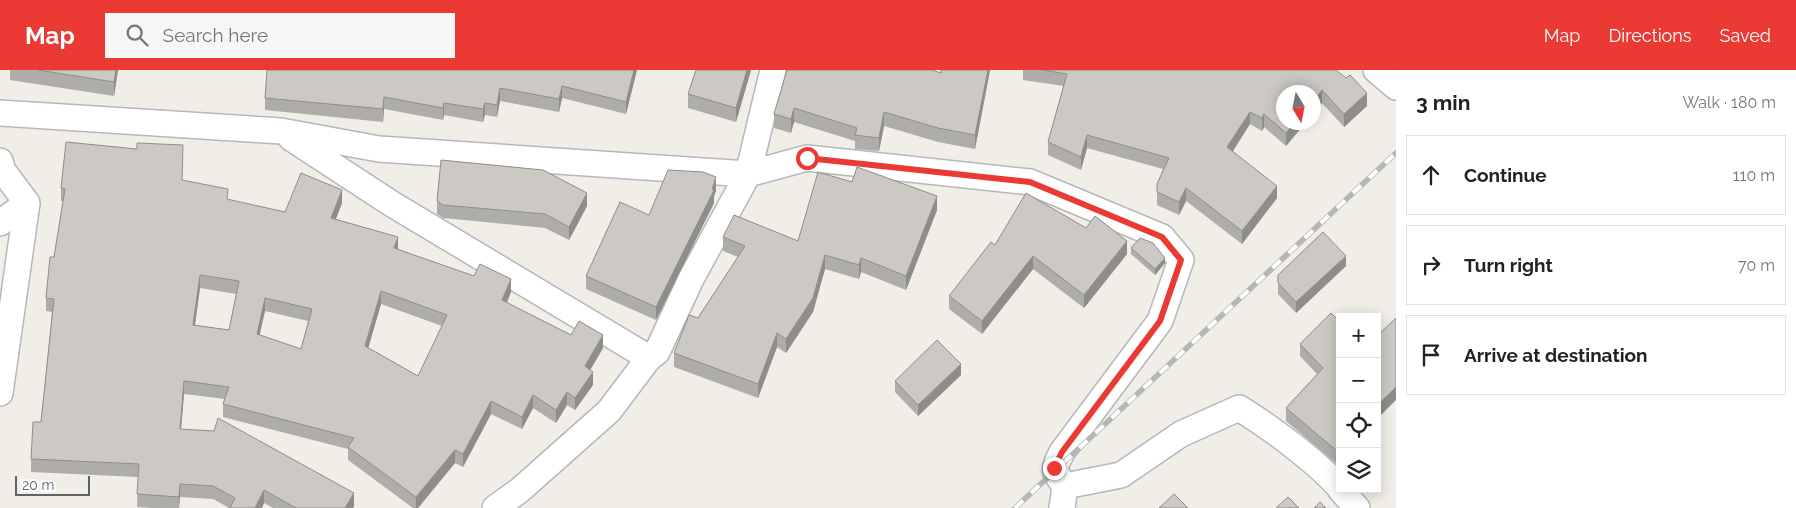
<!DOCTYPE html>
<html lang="en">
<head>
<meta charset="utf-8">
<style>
  :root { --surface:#fff; --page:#f6f6f6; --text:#222; --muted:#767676; --line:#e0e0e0; --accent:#ea3a33 }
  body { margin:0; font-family:Raleway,sans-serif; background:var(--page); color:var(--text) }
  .controls { position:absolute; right:15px; bottom:15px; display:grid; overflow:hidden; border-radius:0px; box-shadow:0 2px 12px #0003 }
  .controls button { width:45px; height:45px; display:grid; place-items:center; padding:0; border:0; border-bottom:1px solid var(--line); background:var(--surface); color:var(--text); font:25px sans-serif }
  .compass { position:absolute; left:1276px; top:15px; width:45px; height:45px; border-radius:50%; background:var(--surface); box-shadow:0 2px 12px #0003; rotate:170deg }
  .scale { position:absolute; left:15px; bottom:12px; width:75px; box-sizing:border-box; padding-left:5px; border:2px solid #5e6367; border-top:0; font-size:14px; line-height:18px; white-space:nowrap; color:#5e6367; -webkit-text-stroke:4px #fff; paint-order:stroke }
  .stop { position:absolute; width:15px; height:15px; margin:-11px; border:4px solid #ea3a33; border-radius:50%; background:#fff }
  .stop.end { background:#ea3a33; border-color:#fff; box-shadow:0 1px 5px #0008 }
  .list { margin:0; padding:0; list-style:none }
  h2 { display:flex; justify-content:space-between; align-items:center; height:65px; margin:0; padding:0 20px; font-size:21px }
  h2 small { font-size:16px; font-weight:400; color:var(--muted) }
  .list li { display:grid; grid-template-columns:32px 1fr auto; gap:15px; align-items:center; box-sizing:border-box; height:80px; margin:0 10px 10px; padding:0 10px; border:1px solid var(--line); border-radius:0px }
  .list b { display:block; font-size:19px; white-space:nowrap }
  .list em { font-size:16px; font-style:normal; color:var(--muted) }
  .icon { flex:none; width:28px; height:28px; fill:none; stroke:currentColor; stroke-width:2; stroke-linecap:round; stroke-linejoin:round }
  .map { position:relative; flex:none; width:1396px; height:438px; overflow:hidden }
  header { display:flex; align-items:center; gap:30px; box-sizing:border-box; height:70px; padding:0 25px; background:var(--accent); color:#fff }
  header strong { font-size:24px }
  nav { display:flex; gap:28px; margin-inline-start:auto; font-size:18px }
  .search { width:350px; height:45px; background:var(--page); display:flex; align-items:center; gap:12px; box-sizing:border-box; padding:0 18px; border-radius:0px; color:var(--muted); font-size:19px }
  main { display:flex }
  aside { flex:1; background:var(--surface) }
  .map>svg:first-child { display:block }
</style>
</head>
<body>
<header>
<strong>Map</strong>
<div class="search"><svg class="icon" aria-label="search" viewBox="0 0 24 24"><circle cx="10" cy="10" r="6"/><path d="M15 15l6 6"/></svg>Search here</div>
<nav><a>Map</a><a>Directions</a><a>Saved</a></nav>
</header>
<main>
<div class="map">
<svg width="1396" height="438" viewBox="0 0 1396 438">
  <rect width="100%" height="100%" fill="#f0eee7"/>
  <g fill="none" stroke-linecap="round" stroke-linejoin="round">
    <defs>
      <path id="minor" d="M1376,0L1396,17
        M0,43L281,61L379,79L748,104L807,88L1030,112L1162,167L1181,190L1160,251L1062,382C1053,400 1053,400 1065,416L1062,438
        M291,68L392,134L649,288
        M0,91L3,101L27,133L0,323
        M0,153L27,133
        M1065,416L1121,405L1181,364L1239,338C1270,357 1316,391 1340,418
        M1340,419L1357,438
        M495,438L520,420L609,341L649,288L657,282L691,209L748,104L773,0"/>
    </defs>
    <use href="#minor" stroke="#b4b7bb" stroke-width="28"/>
    <use href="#minor" stroke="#fff" stroke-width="25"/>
    <defs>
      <path id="rail" d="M1015,438L1396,83"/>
    </defs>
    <use href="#rail" stroke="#b5b6b7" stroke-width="5.5"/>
    <use href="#rail" stroke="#fff" stroke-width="4" stroke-dasharray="11" stroke-linecap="butt"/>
  </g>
  <path fill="#afada9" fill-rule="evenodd" d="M10,0H118L114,26L10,10Z
    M637,0L626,44L562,28L559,42L500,31L497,47L485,45L483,52L444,45L443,50L384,39L383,52L265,40V28Z
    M696,0H751L736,52L688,38V24Z
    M787,0L941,3L990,0L975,79L938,72L884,56L879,81L855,79V71L794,52L791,63L774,58V44Z
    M1023,0H1336L1367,36L1344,57L1322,33L1314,44V22L1306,52L1286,76L1264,57L1262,61L1250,54L1233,81L1277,128L1242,174L1186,131L1179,145L1157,135V114L1163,99L1087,78L1081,100L1048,85V72L1064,16L1023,10Z
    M137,79L183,88L182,110L228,130L285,142L342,133L336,149L398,179L511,222L507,233L571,265L603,278L590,300L593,315L575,340L567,335L556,353L533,338L522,359L491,344L463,397L455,393L418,438H413L348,390V379L223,347V334L225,329L184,324L181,359L354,436L353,438H273L264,433L262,438H229L213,429L180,427L179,438H151L137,437L138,407L31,402V389L41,352L52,242L46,241V228L54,187L63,131H61V118ZM200,218L236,224L229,260L195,255ZM381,234L442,256L418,306L368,278ZM265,241L308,251L301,279L259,265Z
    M716,121L714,126V133L656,250L586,219V206L649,145Z
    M437,131L587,136L569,170L545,158L443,148L437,144Z
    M937,140L906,220L861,202L859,209L825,199L813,242L786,283L777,277L758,328L674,297V283L738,187L723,181V167L798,171Z
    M995,175L1127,184L1084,238L1033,199L982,264L949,239V226Z
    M1131,178L1165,193L1155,205L1131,184Z
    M1346,196L1296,243L1278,224V213Z
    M1340,252L1337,394L1286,351V338L1317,304L1300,286V274Z
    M961,305L918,346L895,322V311Z"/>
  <path fill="#8f8d89" d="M116,0H118L114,26V12Z
    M634,0H637L626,44V32Z
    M747,0H751L736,52V38Z
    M988,0H990L975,79V65Z
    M562,16V28L559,42V29Z
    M500,18V31L497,47V35Z
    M1322,20V33L1314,44V31Z
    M1367,23V36L1344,57V44Z
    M384,27V39L383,52V39Z
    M444,33V45L443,50V38Z
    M485,33V45L483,52V39Z
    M794,38V52L791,63V49Z
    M884,42V56L879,81V68Z
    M1250,42V54L1227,90V77Z
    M1264,44V57L1262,61V48Z
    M1295,52H1306L1286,76V63Z
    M1087,65V78L1081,100V87Z
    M716,107V121L714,126V133L656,250V237L712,119Z
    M1277,116V128L1242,174V161Z
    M1186,118V131L1179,145V132Z
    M342,120V133L331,161V148Z
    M587,123V136L569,170V157Z
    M937,126V140L906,220V206Z
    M398,167V180L394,178Z
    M1127,171V184L1084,238V225Z
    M825,185V199L813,242L786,283V269Z
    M1033,186V199L982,264V251Z
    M1346,186V196L1296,243V232Z
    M861,188V202L859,209V195Z
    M1165,188V193L1155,205V199Z
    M200,205V218L193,268V255Z
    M511,209V222L502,243V230Z
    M381,221V234L365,289V276Z
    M265,228V241L257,277V264Z
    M777,263V277L758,328V314Z
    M603,265V278L585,309V296Z
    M961,294V305L918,346V335Z
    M593,302V315L575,340V328Z
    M184,311V324L180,371V359Z
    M1396,317V330L1377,349V336Z
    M567,322V335L556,353V340Z
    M533,325V338L522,359V347Z
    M491,331V344L463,397V384Z
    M1340,378V391L1337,394V381Z
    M455,380V393L418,438H416V427Z
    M180,414V427L179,438V427Z
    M264,420V433L262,438H255Z
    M354,423V436L353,438H345Z"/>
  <path fill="#ccc9c4" stroke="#8f8d89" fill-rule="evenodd" d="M38,0H116L114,12Z
    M267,0H634L626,32L562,16L559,29L500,18L497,35L485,33L483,39L444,33L443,38L384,27L383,39L265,28Z
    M696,0H747L736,38L688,24Z
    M787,0H932L941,3V0H988L975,65L938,58L884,42L879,68L855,65L857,58L794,38L791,49L774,44Z
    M1043,0H1336L1346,8L1350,5L1367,23L1344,44L1322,20L1314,31V22H1284V52H1295L1286,63L1264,44L1262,48L1250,42L1227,77L1277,116L1242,161L1186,118L1179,132L1157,122V114L1169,88L1087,65L1081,87L1048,72L1067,4Z
    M66,72L137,79V73L183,75L182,110L228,119L227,129L285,142L301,103L342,120L331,148L398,167L394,178L474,206L480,194L511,209L502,230L571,265L579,251L603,265L585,296L593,302L575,328L567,322L556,340L533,325L522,347L491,331L463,384L455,380L416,427L348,377L354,368L223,334L229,317L184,311L180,359L214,361L218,348L354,423L345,438H296L264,420L255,438H230L235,428L213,416L180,414L179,427L137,424L139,394L31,389L33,352H41L54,229L46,228L50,187H54L65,119L61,118ZM200,205L239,211L229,260L193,255ZM381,221L447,245L418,306L365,276ZM265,228L312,239L301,279L257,264Z
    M441,90L543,100L587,123L569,157L545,144L443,135L437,131Z
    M857,97L937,126L906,206L861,188L859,195L825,185L813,228L786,269L777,263L758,314L674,283L689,245L698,248L745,176L723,167L734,145L798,171L818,102L852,112Z
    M668,100L703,102L716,107L712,119L714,120L656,237L586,206L620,132L649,145Z
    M1026,123L1086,158L1095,146L1127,171L1084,225L1033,186L982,251L949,226L991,172L995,175Z
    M1323,162L1346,186L1296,232L1278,213V205Z
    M1140,168L1153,173L1165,188L1155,199L1131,178Z
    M1331,243L1340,252V378L1337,381L1286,338L1323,298L1300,274Z
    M1396,248V317L1377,336V266Z
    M937,270L961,294L918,335L895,311Z
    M1174,424L1188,438H1159Z
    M1288,427L1299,438H1276Z
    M1320,432L1326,438H1314Z"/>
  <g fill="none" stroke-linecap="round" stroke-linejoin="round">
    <path stroke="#ea3a33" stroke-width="6" d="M807,88L1030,112L1162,167L1181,190L1160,251L1062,382L1054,398"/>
  </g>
</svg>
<div class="controls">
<button>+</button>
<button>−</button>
<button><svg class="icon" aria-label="locate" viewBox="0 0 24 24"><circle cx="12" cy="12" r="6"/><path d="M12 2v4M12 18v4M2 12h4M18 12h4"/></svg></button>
<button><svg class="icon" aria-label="layers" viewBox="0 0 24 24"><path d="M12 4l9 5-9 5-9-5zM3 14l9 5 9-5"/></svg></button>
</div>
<svg class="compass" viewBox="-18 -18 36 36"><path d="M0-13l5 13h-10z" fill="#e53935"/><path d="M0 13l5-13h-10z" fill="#767676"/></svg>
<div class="scale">20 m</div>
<div class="stop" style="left:807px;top:88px"></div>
<div class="stop end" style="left:1054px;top:398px"></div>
</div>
<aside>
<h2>3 min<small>Walk · 180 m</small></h2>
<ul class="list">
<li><svg class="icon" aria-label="ahead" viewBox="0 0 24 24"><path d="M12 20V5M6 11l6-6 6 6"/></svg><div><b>Continue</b></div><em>110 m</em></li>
<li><svg class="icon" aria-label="right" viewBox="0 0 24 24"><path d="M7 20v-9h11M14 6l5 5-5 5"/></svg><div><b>Turn right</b></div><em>70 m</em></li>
<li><svg class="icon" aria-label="arrive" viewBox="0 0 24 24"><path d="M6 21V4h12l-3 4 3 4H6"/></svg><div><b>Arrive at destination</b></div></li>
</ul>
</aside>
</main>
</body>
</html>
